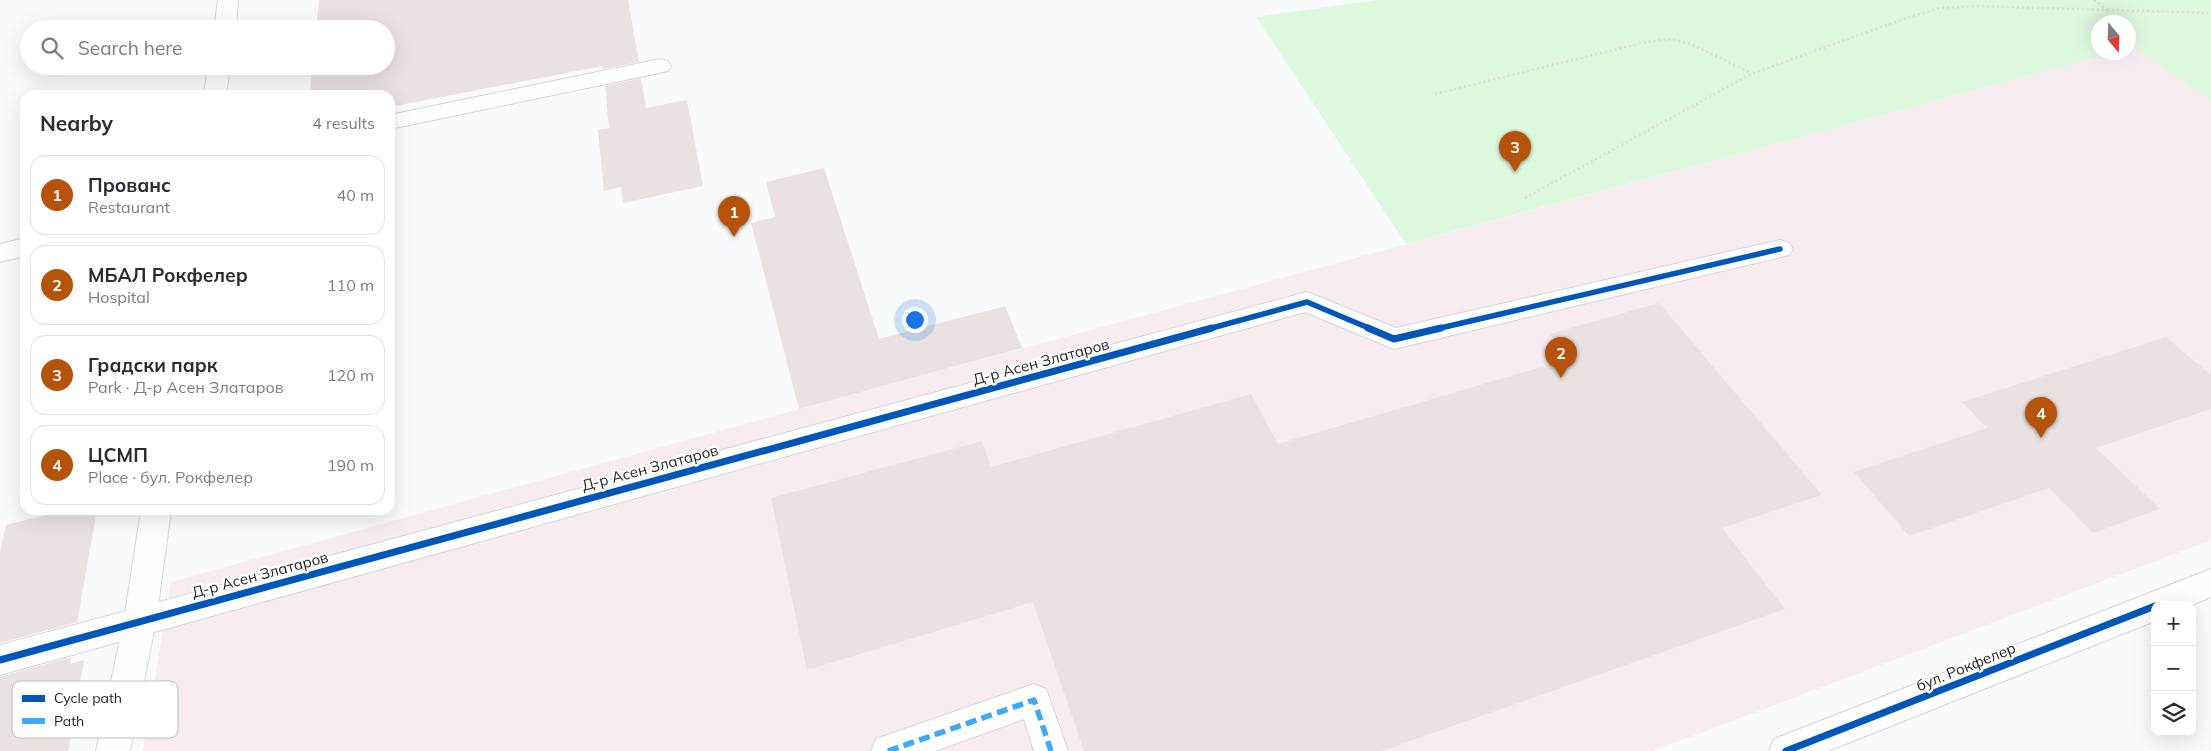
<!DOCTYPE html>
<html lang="en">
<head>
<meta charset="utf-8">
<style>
  :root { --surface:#fff; --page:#f2f2f3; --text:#2b2b33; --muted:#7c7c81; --line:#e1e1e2; --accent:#b45309 }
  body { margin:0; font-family:Mulish,sans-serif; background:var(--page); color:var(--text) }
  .controls { position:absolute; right:15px; bottom:15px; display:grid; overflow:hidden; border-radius:10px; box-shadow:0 5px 20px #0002 }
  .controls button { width:45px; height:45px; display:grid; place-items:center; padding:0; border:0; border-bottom:1px solid var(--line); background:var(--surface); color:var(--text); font:25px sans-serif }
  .compass { position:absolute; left:2091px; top:15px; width:45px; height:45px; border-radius:50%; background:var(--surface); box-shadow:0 5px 20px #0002; rotate:161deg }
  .you { position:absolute; left:914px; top:319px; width:18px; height:18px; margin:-12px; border:4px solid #fff; border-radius:50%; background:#1a73e8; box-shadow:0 0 0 8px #1a73e833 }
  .badge { display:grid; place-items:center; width:32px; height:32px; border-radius:50%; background:var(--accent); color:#fff; font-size:16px; font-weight:700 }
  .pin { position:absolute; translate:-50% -41px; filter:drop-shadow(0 1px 2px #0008) }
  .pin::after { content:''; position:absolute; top:26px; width:18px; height:15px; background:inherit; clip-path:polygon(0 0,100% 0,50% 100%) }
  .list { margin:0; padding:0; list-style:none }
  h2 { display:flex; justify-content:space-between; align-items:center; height:65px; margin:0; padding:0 20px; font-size:21px }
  h2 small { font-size:16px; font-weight:400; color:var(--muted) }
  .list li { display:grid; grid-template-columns:32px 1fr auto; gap:15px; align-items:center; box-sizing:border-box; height:80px; margin:0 10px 10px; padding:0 10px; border:1px solid var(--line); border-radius:15px }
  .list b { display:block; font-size:19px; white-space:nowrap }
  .list p { margin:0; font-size:16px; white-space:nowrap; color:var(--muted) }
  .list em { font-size:16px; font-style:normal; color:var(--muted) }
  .icon { flex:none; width:28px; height:28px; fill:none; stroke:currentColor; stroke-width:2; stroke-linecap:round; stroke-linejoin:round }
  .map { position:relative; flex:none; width:2211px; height:751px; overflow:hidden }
  .search { position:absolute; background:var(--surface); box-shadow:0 5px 20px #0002; left:20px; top:20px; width:375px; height:55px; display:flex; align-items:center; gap:12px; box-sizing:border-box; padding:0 18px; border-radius:28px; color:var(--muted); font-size:19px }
  .panel { position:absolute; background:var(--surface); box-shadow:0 5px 20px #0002; left:20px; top:90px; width:375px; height:425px; border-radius:15px }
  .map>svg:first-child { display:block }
</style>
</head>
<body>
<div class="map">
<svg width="2211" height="751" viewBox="0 0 2211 751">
  <rect width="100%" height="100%" fill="#f8fafc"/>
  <path fill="#f7edf0" d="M2133,47L2211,100V540L1653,751H143L171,582L799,409L2112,53L2128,52L2129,48Z"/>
  <path fill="#ddf9de" d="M1377,0H2211V100L2133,47L2129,48L2128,22H2098V52L2112,53L1406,244L1256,17Z"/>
  <path fill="#eae2e2" d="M319,0H628L639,62L603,69L602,66L390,107V95H310L312,66H386V29H316Z
    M641,78L646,108L687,100L703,186L623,203L621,187L604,191L598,130L609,128L605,86Z
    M824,168L879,339L1005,306L1022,348L799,409L751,223L775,217L766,182Z
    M1659,303L1822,495L1722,528L1785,609L1382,751H1084L1033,602L807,670L771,498L982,441L991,467L1251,394L1278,444L1569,359L1550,334Z
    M2166,337L2211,375V409L2096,448L2160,509L2093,533L2049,488L1909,536L1854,472L1987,428L1962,402Z
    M66,510H97L77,622L0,643V553L6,525Z
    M71,657L70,664L84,660L68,751H0V677Z"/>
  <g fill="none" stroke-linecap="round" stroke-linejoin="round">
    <defs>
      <path id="street" d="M660,59L668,61L671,66L668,71L390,129V115Z
        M25,238V256L0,262V244Z
        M1780,240L1789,243L1793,249L1789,255L1394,349L1305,312L0,675V645L1307,292L1396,328Z
        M1034,684L1046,689L1068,751H1034L1024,719L935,751H871L876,739Z"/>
      <path id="secondary" d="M218,0H238L236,29H214Z
        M208,66H230L226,95H204Z
        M141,510H171L156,621L130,751H96L124,621Z"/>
      <path id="primary" d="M2211,569V597L2192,605H2155V621L1828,751H1769L1774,739Z"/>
    </defs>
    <use href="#street" stroke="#d5d6d7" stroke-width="2"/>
    <use href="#secondary" stroke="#d5d6d7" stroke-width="2"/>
    <use href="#primary" stroke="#d5d6d7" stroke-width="2"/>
    <path stroke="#ddd" stroke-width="2.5" stroke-dasharray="2 3" stroke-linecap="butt" d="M2094,0L2107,10
      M1435,94L1646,42L1669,39L1691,44L1751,73
      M1525,198L1751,74L1906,18L1939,8L1975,6L2211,13"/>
    <use href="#street" fill="#fefeff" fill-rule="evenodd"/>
    <use href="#secondary" fill="#fefeff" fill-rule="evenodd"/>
    <use href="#primary" fill="#fefeff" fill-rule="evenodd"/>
    <path stroke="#3fa9f5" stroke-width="5.5" stroke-dasharray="11 5.5" stroke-linecap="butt" d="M888,751L1034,700L1051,751"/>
    <defs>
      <path id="cycleway-far1" d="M1208,329L1307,302L1371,329
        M1436,329L1780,249"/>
      <path id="cycleway" d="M1368,328L1394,339L1441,328
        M0,660L1212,328
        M1786,751L2155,606"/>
    </defs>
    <use href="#cycleway-far1" stroke="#fff" stroke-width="8"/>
    <use href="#cycleway" stroke="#fff" stroke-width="10"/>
    <use href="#cycleway-far1" stroke="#0057b8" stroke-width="5.5"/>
    <use href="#cycleway" stroke="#0057b8" stroke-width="7"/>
  </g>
  <g text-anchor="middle" stroke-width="4.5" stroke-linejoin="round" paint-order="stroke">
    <g font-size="15" fill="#1f2021" stroke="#fff">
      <text transform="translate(1041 362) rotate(-15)" y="5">Д-р Асен Златаров</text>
      <text transform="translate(650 468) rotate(-15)" y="5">Д-р Асен Златаров</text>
      <text transform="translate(260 575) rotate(-15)" y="5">Д-р Асен Златаров</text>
      <text transform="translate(1966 667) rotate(-22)" y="5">бул. Рокфелер</text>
    </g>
  </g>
  <rect x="12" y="681" width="166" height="57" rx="8" fill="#fff" stroke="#bcbcbc" stroke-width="1"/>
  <rect x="22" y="695" width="23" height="7" fill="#0057b8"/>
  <rect x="22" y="718" width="23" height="6" fill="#3fa9f5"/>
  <g font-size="14" fill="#1f2021">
    <text x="54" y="703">Cycle path</text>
    <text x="54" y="726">Path</text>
  </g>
</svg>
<div class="controls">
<button>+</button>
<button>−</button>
<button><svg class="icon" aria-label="layers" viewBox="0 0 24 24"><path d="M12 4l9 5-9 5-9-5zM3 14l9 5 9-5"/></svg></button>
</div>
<svg class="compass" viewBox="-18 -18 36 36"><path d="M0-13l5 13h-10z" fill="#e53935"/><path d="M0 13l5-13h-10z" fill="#7c7c81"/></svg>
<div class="you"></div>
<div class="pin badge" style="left:734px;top:237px">1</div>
<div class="pin badge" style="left:1561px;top:378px">2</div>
<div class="pin badge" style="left:1515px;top:172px">3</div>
<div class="pin badge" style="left:2041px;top:438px">4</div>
<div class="search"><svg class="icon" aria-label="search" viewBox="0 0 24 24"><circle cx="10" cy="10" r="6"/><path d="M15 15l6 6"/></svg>Search here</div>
<section class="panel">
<h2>Nearby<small>4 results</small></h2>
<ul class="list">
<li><span class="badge">1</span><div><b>Прованс</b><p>Restaurant</p></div><em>40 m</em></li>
<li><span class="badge">2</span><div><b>МБАЛ Рокфелер</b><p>Hospital</p></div><em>110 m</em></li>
<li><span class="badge">3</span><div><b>Градски парк</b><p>Park · Д-р Асен Златаров</p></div><em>120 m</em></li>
<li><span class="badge">4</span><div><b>ЦСМП</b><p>Place · бул. Рокфелер</p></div><em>190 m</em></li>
</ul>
</section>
</div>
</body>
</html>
